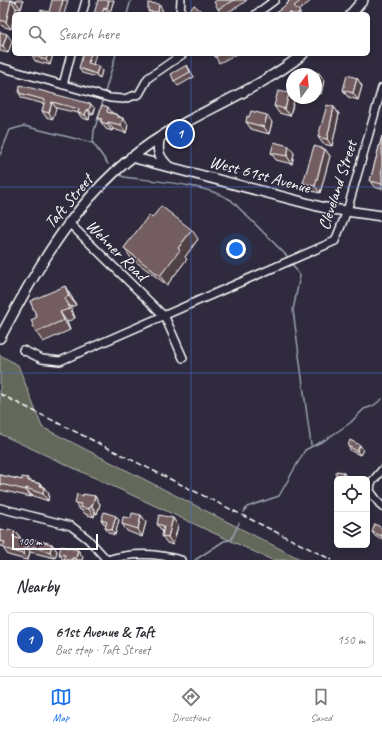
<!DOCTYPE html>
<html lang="en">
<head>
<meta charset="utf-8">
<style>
  :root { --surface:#fff; --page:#f7f7f7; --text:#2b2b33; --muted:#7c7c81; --line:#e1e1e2; --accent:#1a73e8 }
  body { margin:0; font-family:Caveat,sans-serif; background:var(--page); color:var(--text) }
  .controls { position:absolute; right:12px; bottom:12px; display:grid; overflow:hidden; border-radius:6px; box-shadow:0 2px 6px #0003 }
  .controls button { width:36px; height:36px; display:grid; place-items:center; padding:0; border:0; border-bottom:1px solid var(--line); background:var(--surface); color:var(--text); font:20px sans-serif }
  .compass { position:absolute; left:286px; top:68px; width:36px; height:36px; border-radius:50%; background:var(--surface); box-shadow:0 2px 6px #0003; rotate:15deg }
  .scale { position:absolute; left:12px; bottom:10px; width:86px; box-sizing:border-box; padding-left:4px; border:2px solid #fff; border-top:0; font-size:11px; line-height:14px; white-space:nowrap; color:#fff; -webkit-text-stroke:3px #2f2a3d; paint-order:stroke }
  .you { position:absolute; left:236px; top:249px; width:14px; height:14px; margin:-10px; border:3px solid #fff; border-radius:50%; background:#1a73e8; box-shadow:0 0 0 6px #1a73e833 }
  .badge { display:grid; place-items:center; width:26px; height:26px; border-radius:50%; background:var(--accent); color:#fff; font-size:13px; font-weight:700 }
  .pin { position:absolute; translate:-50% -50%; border:2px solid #fff; box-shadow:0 1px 4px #0006 }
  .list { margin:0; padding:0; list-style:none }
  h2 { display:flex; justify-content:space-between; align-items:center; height:52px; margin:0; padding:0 16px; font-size:17px }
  h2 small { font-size:13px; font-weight:400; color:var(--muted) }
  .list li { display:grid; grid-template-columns:26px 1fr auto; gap:12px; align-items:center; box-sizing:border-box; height:56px; margin:0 8px 8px; padding:0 8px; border:1px solid var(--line); border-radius:6px }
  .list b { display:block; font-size:15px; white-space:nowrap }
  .list p { margin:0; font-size:13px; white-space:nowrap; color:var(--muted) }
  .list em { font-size:13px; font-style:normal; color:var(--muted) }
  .icon { flex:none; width:22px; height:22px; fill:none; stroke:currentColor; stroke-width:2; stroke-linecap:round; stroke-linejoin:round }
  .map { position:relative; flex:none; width:382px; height:560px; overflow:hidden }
  .search { position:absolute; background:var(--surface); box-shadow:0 2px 6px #0003; left:12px; right:12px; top:12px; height:44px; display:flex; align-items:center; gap:10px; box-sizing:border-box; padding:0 14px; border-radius:6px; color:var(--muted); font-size:15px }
  .sheet { height:116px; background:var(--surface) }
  nav { display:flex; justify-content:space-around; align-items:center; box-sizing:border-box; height:56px; border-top:1px solid var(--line); background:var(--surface); font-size:11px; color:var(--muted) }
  nav a { display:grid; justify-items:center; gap:2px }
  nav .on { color:var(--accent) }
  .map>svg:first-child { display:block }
</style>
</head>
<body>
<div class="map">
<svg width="382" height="560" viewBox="0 0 382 560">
  <rect width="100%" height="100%" fill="#2f2a3d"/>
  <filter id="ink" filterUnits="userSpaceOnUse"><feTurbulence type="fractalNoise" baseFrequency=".025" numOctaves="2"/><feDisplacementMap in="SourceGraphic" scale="8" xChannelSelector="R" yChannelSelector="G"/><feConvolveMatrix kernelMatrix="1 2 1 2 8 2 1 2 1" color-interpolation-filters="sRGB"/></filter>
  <g filter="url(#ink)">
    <path fill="#62675a" stroke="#b0b3ac" d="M0,355L18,365L42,427L302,560H272L0,434Z"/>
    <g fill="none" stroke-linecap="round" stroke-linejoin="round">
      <path stroke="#98a3b2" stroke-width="1.5" d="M127,14L131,0
        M105,92L116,54
        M103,101L94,131L93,143L108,164
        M0,155L10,130L24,126L93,143
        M120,175L124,177C154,181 206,184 231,200L288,257
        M293,265L300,276L293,310L311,445
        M244,512L247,507L279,496L305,450L325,440L350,423L364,409L373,406L382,399
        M195,560L224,541L231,540L239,523"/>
      <defs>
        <path id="street" d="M82,14L86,0
          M180,14L181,0
          M256,14L275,0
          M0,67L110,98L124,99L139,94L148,78L183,54
          M63,85L71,54
          M68,222L165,317L183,358
          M23,350L42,359L60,361L335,241L347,211L382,88
          M382,470L371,483L370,491L382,507
          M0,508L71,526L88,539L107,560C132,552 156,553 181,560"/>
        <path id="secondary" d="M351,14L363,0
          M160,137C156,150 159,157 168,166
          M131,157L325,208L382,216
          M0,338C42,259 85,182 165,134C210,107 262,87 303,54"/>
      </defs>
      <use href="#street" stroke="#fff" stroke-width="10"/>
      <use href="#secondary" stroke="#fff" stroke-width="12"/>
      <use href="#street" stroke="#2f2a3d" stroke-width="7"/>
      <use href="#secondary" stroke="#2f2a3d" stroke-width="9"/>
      <path stroke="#fff" stroke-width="1.5" stroke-dasharray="6 3" stroke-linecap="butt" d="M0,394L332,560"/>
    </g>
    <path fill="#635053" stroke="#fff" d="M1,0L23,1L21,9L16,8L15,14H14L11,29L2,26L0,24V4Z
      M114,0L110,12H107L94,14Z
      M217,0H247L239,6L224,14H221L218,9Z
      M288,0H312L298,11L301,14H275L289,2Z
      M162,9V14H150L148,11Z
      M0,32L12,41L8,53L0,51Z
      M53,54L50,65L35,61L32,55Z
      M214,54H237L219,63Z
      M93,64L102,71L100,78L82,73L79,68Z
      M187,65L194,77L178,86L174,81Z
      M316,74L324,80L321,94L316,93Z
      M357,78L362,86L358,100L348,97L343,90Z
      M19,93L95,109L93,115L90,114L89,120L82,118L78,113L56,108L53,119L46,117L42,111L44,104L22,98Z
      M292,98L294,100L290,116L279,113L274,106Z
      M334,107L339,114L332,146L323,144L318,137Z
      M113,113L118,115L120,117L123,118L128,125L126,133L113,129L112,131L106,129L98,118Z
      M246,122H272L269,134L251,129Z
      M382,136V189L374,187L370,181Z
      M325,149L330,156L320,193L308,190L303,183Z
      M271,153H294L292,164L276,160Z
      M152,218L198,239L185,257L187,259L167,285L131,258L124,248Z
      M71,296L76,305L71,307L75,318L67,322L70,330L43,342L36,332L37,317L30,301Z
      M348,446L363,450L360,455L351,451Z
      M0,475L22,480L28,478L31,481L41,484L49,494L48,501L31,495V497L0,490Z
      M83,496H95L100,504L97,514L95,513L94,517L85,514L82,510H80L75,503Z
      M141,515L146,522L142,537L127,531L122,524L131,518Z
      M173,518L178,526L173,545L167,543L162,536L163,531H162L157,524Z
      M101,520H119L115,535L109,533L105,528L106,526L105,525Z
      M382,528V540L375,536L372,532Z
      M0,529L8,531H15L20,537V539L31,542L52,544L57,551L55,558L30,552L28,560H26L8,555L3,548V547L0,546Z
      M78,550L83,557L82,560H63L59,554Z"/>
    <path fill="#504144" stroke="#fff" d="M11,0L16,8L15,14H14L11,29L6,22Z
      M16,0H22L23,1L21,9L16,2Z
      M63,0H68L64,14H59Z
      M109,0H114L110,12L107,8Z
      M159,4L162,9V14H160L158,12Z
      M104,7L107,12V14H102Z
      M7,34L12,41L8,53L3,46Z
      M48,54H53L50,65L46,60Z
      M91,54H96L92,68L88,63Z
      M99,66L102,71L100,78L96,74Z
      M319,73L324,80L321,94L316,88Z
      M357,78L362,86L358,100L353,93Z
      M289,93L294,100L290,116L285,109Z
      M52,102L56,108L53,119L49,113Z
      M91,104L95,109L93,115L89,110Z
      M108,107L113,114L107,112Z
      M334,107L339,114L332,146L327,139Z
      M87,109L90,114L89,120L85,115Z
      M118,115L122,120L123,118L128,125L126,133L121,125L118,117Z
      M267,115L272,122L269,134L264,127Z
      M108,122L113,129L112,131L107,124Z
      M289,146L294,153L292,164L287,156Z
      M325,149L330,156L320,193L315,186Z
      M192,230L198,239L185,257L187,259L167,285L160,276L178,248Z
      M65,286L71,296L76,305L69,296Z
      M64,298L71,307L75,318L69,309Z
      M60,312L67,322L70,330L64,320Z
      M360,445L363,450L360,455L357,451Z
      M343,472L348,479H343Z
      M41,484L44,489V487L49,494L48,501L43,494L40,486Z
      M26,488L31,495V497L26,490Z
      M95,496L100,504L97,514L92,506Z
      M90,506L95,513L94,517L89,509Z
      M141,515L146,522L142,537L138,529Z
      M116,516L119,520L115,535L112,530Z
      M173,518L178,526L173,545L168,537Z
      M15,531L20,537L18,544L13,537Z
      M52,544L57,551L55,558L50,552Z
      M26,545L30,552L28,560L23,554Z
      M78,550L83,557L82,560H77L76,558Z"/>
    <path fill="#735d61" stroke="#fff" d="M1,0H16V2L11,0L6,22L0,20V4Z
      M52,0H63L59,14H40L41,10L49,12Z
      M98,0H109L107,8L104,7L102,14H94Z
      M217,0H235L218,9L214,2Z
      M288,0H302L294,6L300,12L298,14H292L290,12L288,14H275L289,2L288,1Z
      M148,3L159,4L158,12L148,11Z
      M194,5L205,14H192L189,11Z
      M0,32L7,34L3,46L0,45Z
      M32,54H48L46,60L32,55Z
      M83,54H91L88,63L99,66L96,74L79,68Z
      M214,54H221L215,57Z
      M187,65L190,72L174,81L171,74Z
      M309,70L319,73L316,86V74H308Z
      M347,75L357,78L353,93L343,90Z
      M20,85L91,104L89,110L87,109L85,115L78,113L79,109L52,102L49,113L42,111L45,100L19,93Z
      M278,91L289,93L285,109L274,106Z
      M102,105L108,107L107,112L118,115V117L123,118L121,125L108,122L107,124L101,122L102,119L98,118Z
      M327,105L334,107L327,139L318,137Z
      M251,111L267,115L264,127L246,122L247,116L249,117Z
      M382,136V171L381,173L382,174V184L370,181Z
      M274,142L289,146L287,156L271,153Z
      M314,146L325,149L315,186L303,183Z
      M161,206L192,230L178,248L180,250L160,276L124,248L149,215L152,218Z
      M65,286L69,296L64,298L69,309L60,312L64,320L36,332L31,320L37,317L30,301Z
      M350,440L360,445L357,451L348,446Z
      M336,471L343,472V479H337V490H335Z
      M0,475L22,480V477L28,478V481L41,484L40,486L44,487L43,494L26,488V490L0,484Z
      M77,494L83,496V494L95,496L92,506H90L89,509L80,507L81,504L75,503Z
      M104,512L116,516L112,530L105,528L107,522L101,520Z
      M132,513L141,515L138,529L122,524L123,517L131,518Z
      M159,515L173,518L168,537L162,536L164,526L157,524Z
      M375,524L382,528V536L372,532Z
      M0,529L8,531V529L15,531L13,537L31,542L32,539L52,544L50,552L26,545L23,554L3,548L5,542L0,541Z
      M61,546L78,550L76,558H72V560H64L65,555L59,554Z"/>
  </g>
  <path fill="none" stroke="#4a71e0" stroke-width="1" stroke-opacity="0.55" d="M191,0V14M191,54V560M0,187H382M0,373H382"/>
  <g text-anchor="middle" stroke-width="3" stroke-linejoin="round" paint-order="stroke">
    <g font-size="17" fill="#fff" stroke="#2f2a3d">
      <text transform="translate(260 174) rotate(15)" y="6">West 61st Avenue</text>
      <text transform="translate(337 185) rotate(-72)" y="6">Cleveland Street</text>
      <text transform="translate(68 201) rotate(-50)" y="6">Taft Street</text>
      <text transform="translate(117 250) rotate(45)" y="6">Wehner Road</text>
    </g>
  </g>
</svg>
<div class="controls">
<button><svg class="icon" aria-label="locate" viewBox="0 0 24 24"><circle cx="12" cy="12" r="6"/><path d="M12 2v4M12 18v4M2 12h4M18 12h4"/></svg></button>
<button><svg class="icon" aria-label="layers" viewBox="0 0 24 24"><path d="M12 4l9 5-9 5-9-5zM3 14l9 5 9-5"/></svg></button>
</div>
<svg class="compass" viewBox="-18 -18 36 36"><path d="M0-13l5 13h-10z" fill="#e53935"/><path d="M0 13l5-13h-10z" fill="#7c7c81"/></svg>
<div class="scale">100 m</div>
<div class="you"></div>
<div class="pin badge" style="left:180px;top:134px;background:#1a4fb4">1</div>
<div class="search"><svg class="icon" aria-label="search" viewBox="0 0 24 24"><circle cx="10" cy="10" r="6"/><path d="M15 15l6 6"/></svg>Search here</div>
</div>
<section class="sheet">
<h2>Nearby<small></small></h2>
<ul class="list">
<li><span class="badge" style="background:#1a4fb4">1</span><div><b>61st Avenue &amp; Taft</b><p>Bus stop · Taft Street</p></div><em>150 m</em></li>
</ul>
</section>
<nav>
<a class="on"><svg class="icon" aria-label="map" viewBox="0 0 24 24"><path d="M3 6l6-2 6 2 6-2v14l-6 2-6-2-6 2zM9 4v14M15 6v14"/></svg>Map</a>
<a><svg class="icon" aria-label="directions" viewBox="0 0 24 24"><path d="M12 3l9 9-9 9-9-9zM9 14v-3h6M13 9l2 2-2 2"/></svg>Directions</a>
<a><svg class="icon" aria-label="saved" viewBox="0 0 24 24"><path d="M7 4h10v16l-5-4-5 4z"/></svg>Saved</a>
</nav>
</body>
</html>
